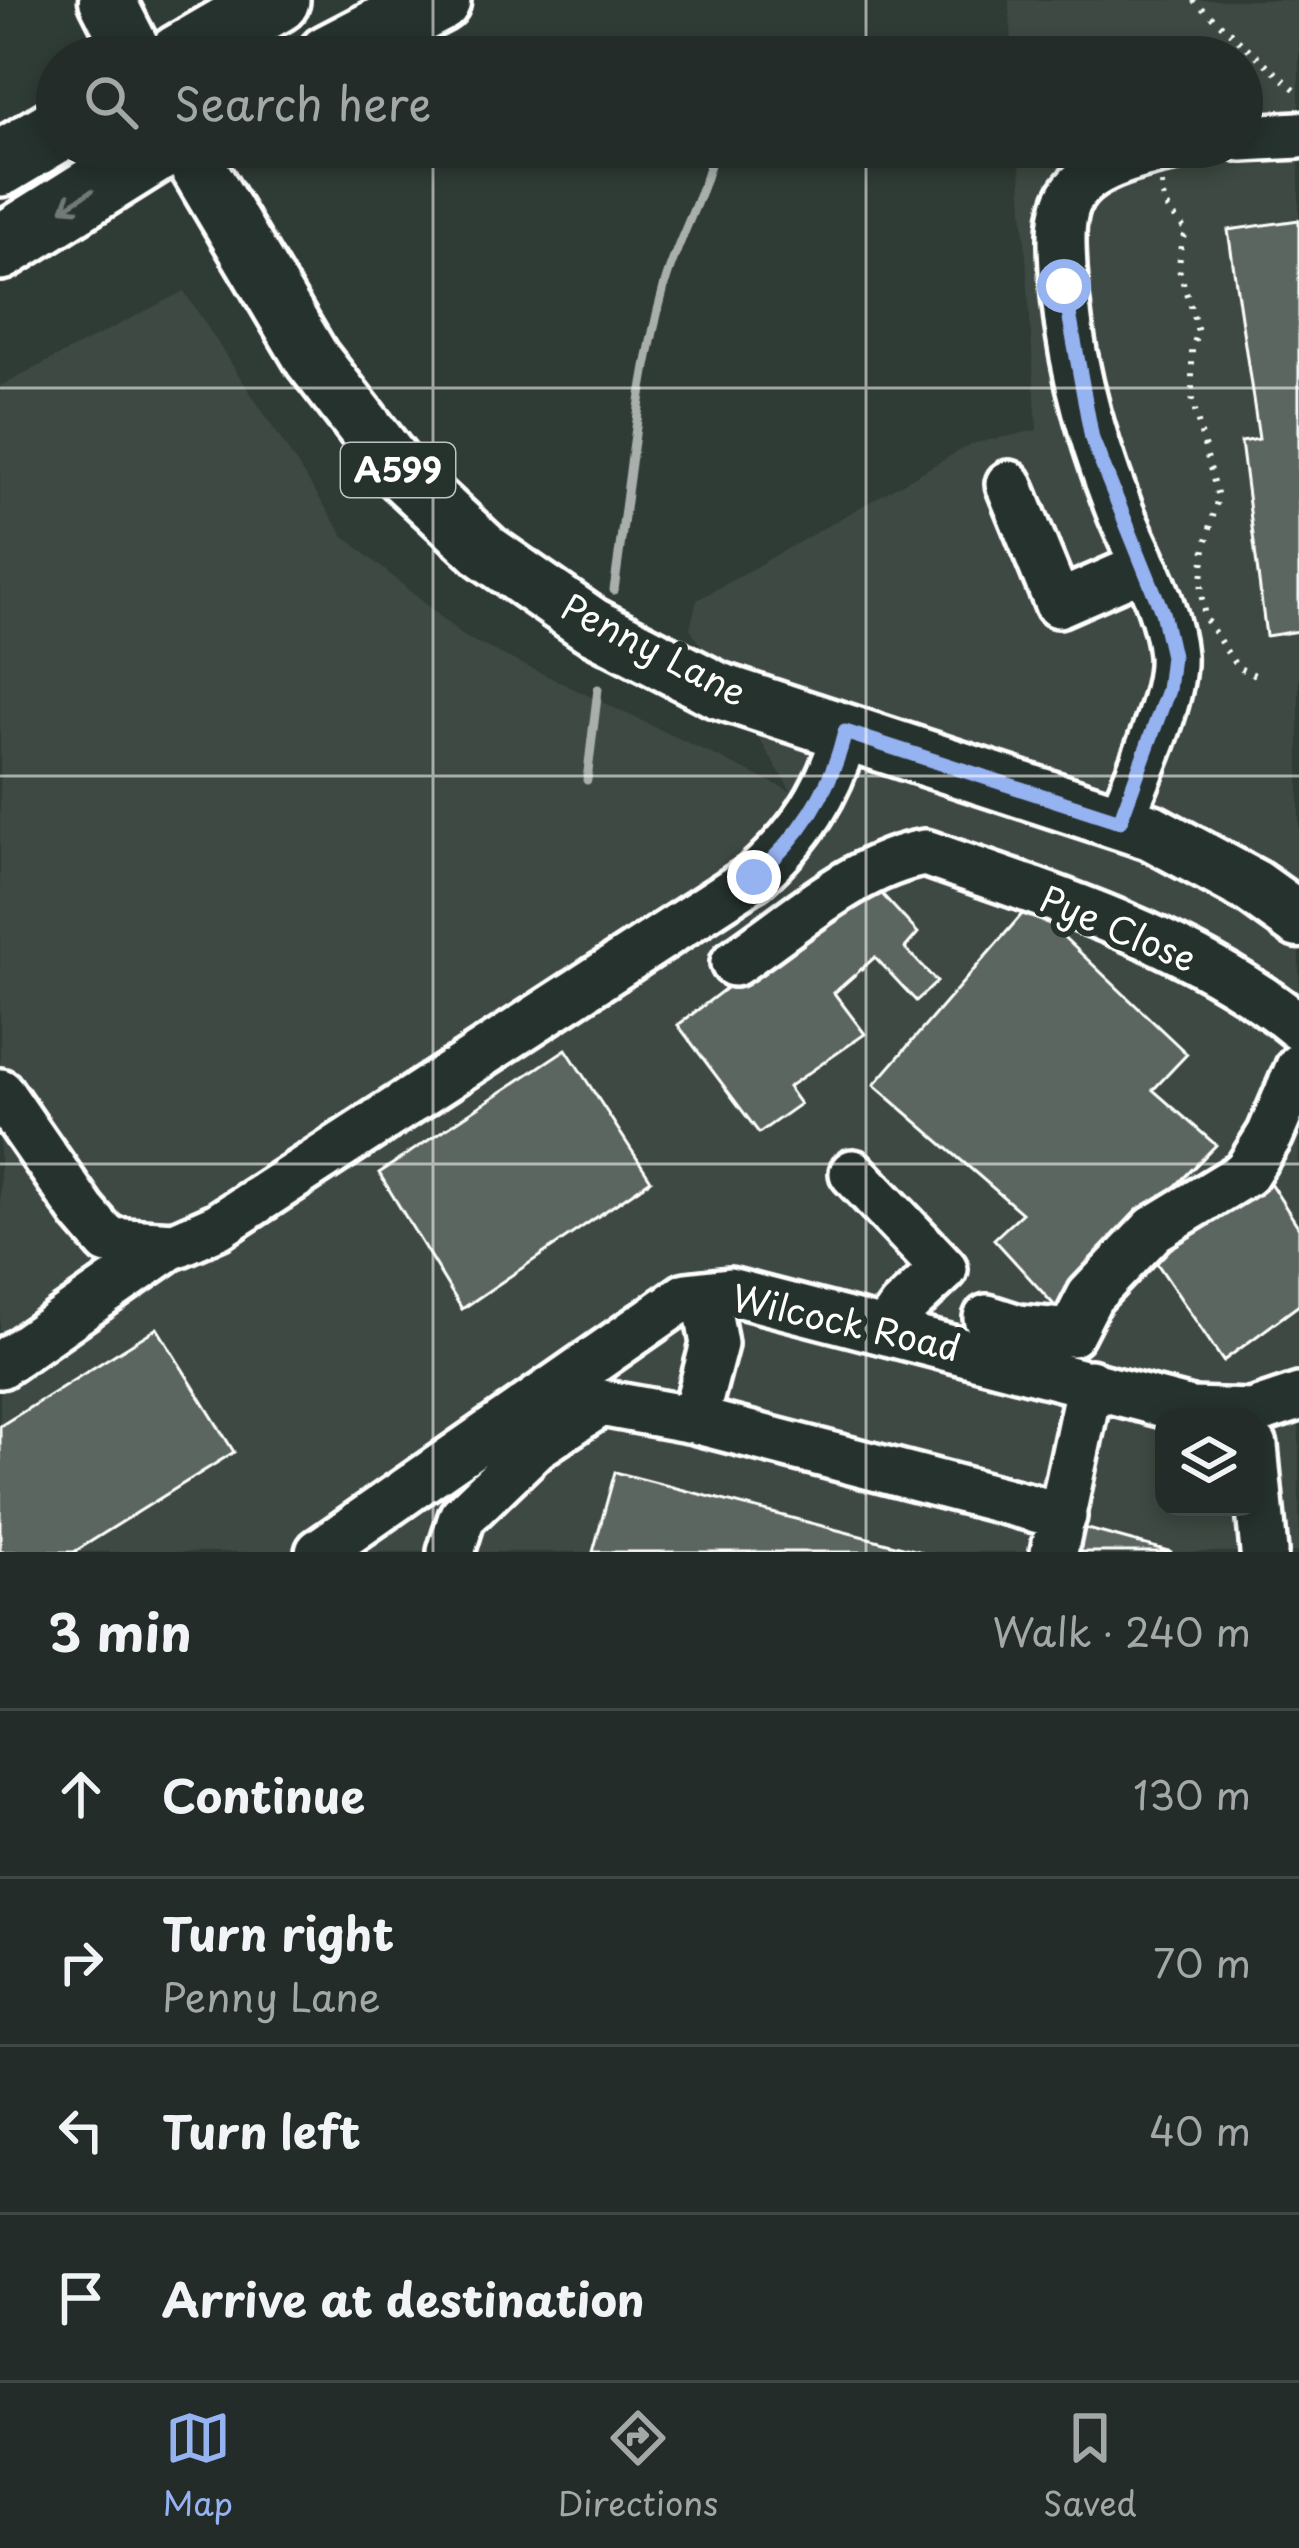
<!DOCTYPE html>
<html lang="en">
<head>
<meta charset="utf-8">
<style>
  :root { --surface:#232c28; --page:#2f3834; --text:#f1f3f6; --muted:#a3a7a8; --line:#404845; --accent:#95b2f1 }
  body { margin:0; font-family:"Playpen Sans",sans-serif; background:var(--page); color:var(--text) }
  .controls { position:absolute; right:36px; bottom:36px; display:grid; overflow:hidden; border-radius:24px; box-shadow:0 6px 18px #0003 }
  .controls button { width:108px; height:108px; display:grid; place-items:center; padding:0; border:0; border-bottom:3px solid var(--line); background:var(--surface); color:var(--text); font:60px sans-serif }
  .stop { position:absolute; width:36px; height:36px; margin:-27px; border:9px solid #95b2f1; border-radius:50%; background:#fff }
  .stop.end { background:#95b2f1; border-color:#fff; box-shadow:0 3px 12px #0008 }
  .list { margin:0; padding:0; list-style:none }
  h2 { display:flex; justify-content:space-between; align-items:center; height:156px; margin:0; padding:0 48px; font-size:51px }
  h2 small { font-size:39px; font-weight:400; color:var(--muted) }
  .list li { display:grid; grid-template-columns:78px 1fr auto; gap:36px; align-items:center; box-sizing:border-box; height:168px; padding:0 48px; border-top:3px solid var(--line) }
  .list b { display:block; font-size:45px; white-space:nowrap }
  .list p { margin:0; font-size:39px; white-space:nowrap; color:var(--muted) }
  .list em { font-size:39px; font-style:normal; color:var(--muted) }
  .icon { flex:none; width:66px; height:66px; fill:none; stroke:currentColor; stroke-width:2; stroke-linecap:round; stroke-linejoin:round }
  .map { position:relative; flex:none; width:1299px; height:1552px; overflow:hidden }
  .search { position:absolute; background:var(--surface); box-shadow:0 6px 18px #0003; left:36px; right:36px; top:36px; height:132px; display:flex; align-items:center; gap:30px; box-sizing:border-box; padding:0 42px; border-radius:66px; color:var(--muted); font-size:45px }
  .sheet { height:828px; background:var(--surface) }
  nav { display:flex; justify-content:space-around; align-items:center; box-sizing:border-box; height:168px; border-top:3px solid var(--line); background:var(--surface); font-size:33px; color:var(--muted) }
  nav a { display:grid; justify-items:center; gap:6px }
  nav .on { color:var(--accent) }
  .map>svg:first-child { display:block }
</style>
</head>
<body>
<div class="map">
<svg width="1299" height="1552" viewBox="0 0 1299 1552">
  <rect width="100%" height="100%" fill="#2f3b35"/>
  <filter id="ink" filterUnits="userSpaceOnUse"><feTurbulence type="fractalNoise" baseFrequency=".00833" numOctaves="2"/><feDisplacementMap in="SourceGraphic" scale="24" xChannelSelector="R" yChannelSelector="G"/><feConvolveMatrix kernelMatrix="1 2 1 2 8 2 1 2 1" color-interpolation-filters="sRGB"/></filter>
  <g filter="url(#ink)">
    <path fill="#3c4842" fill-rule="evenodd" d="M1009,0H1299V1552H0V386L184,291L344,536L465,637L792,792L690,628L697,600L971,444L1037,430L1019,147H1242V57H1013ZM1164,1417H1254V1507H1164Z"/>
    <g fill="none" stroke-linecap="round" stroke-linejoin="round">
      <path stroke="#a9afac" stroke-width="9" d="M730,57L731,45
        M614,590C629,490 637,385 664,287C677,239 705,196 714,147
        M587,780L598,689"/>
    </g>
    <path fill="#5b6661" stroke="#fff" stroke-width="3" d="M1299,220V631L1266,636L1241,442L1259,439L1228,230Z
      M868,879L918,933L905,948L937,982L916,1001L875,957L834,993L865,1034L788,1087L800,1104L759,1133L678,1025Z
      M1030,905L1187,1054L1153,1090L1216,1145L1056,1307L994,1239L1022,1213L874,1085Z
      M566,1049L651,1180L462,1309L379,1173Z
      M1265,1175L1299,1228V1305L1223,1361L1152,1256Z
      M157,1328L234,1452L74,1552H0V1426Z
      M615,1472L922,1552H593Z
      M1077,1526L1172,1552H1070Z"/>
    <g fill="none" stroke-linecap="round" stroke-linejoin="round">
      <defs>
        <path id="minor" d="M1242,138L1299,135
          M1009,484L1058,604L1142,567
          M1120,821C1136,779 1175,698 1172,655C1168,606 1137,555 1119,509C1089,432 1067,350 1063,268C1062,246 1059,216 1071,196C1090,165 1145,153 1177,147
          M734,963C791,925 858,863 925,853C1053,898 1193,940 1299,1027
          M0,1092L83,1212L108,1241L175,1245L218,1226L754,877C800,836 830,792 845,732
          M853,1173L944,1269L901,1309L885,1331
          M987,1318L1018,1328L1071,1333L1090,1296L1154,1229L1246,1173L1270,1135L1299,1067
          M0,1365L172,1245
          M694,1420L714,1344L705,1294
          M1254,1446L1264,1552
          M319,1552L686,1296L729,1291L1191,1411L1251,1413L1299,1397
          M451,1552L462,1517L536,1446L601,1403L694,1420L1063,1516
          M1054,1552L1090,1383"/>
        <path id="major" d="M107,0L136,57
          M186,147L312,359L398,470L486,552L591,625L717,690L1151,832L1253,887L1299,920"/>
        <path id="highway" d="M179,57L277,0
          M329,57L438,0
          M0,164L57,130
          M0,248L161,147"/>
      </defs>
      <use href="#minor" stroke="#fff" stroke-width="54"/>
      <use href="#major" stroke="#fff" stroke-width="63"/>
      <use href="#highway" stroke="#fff" stroke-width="72"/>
      <path stroke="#fff" stroke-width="6" stroke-dasharray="3 9" stroke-linecap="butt" d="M1193,0L1299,93
        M1162,184L1164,204L1187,232L1181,243L1179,269L1198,332L1192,348V400L1218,497L1205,548L1201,592L1205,618L1237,667L1257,676"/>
      <use href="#minor" stroke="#26332d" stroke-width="45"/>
      <use href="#major" stroke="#26332d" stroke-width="54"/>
      <use href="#highway" stroke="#26332d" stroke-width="63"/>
    </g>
    <defs><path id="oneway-shaft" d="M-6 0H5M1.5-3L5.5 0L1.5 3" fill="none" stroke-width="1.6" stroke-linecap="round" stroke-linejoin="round" transform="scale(3)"/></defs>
    <use stroke="#727a76" href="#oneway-shaft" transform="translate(77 200) rotate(148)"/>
  </g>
  <g fill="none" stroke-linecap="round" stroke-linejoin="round" filter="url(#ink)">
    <path stroke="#95b2f1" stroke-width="15" d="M754,877C800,837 830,792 845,732L1120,821L1168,690L1172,656L1162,612L1092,439L1064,286"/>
  </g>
  <path fill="none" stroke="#fff" stroke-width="3" stroke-opacity="0.55" d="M433,0V57M866,0V57M433,147V1552M866,147V1552M0,388H1299M0,776H1299M0,1164H1299"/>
  <g text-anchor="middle" stroke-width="12" stroke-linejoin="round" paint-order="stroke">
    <rect fill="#26332d" stroke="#bec2c0" stroke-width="3" x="341" y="443" width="114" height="54" rx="9"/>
    <g font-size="33" font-weight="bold" fill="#fff">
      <text x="398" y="482">A599</text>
    </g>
    <g font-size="36" fill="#fff" stroke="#26332d">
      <text transform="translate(654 650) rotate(27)" y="13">Penny Lane</text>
      <text transform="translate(1118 929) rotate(23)" y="13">Pye Close</text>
      <text transform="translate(846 1323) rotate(13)" y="13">Wilcock Road</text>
    </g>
  </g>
</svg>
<div class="controls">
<button><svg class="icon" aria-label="layers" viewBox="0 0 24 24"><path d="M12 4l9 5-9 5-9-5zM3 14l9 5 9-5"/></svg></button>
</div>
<div class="stop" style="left:1064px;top:286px"></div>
<div class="stop end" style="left:754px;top:877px"></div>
<div class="search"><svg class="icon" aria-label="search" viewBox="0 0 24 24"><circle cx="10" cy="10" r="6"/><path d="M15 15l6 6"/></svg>Search here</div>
</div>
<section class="sheet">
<h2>3 min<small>Walk · 240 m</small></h2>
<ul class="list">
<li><svg class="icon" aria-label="ahead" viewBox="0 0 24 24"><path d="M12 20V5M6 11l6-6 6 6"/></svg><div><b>Continue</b></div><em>130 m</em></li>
<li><svg class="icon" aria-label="right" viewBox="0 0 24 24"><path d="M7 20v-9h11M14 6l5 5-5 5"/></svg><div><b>Turn right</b><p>Penny Lane</p></div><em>70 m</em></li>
<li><svg class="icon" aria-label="left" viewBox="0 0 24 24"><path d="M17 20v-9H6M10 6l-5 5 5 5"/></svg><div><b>Turn left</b></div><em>40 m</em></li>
<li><svg class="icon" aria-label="arrive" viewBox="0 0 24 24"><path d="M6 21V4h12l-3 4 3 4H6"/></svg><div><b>Arrive at destination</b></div></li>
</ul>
</section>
<nav>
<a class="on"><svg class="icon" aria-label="map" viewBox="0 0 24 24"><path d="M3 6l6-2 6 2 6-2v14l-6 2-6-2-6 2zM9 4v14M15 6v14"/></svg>Map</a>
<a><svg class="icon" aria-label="directions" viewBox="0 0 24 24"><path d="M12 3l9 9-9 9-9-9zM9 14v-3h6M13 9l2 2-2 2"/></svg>Directions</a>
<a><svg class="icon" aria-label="saved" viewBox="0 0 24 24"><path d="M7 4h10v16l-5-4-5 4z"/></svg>Saved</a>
</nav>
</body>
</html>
